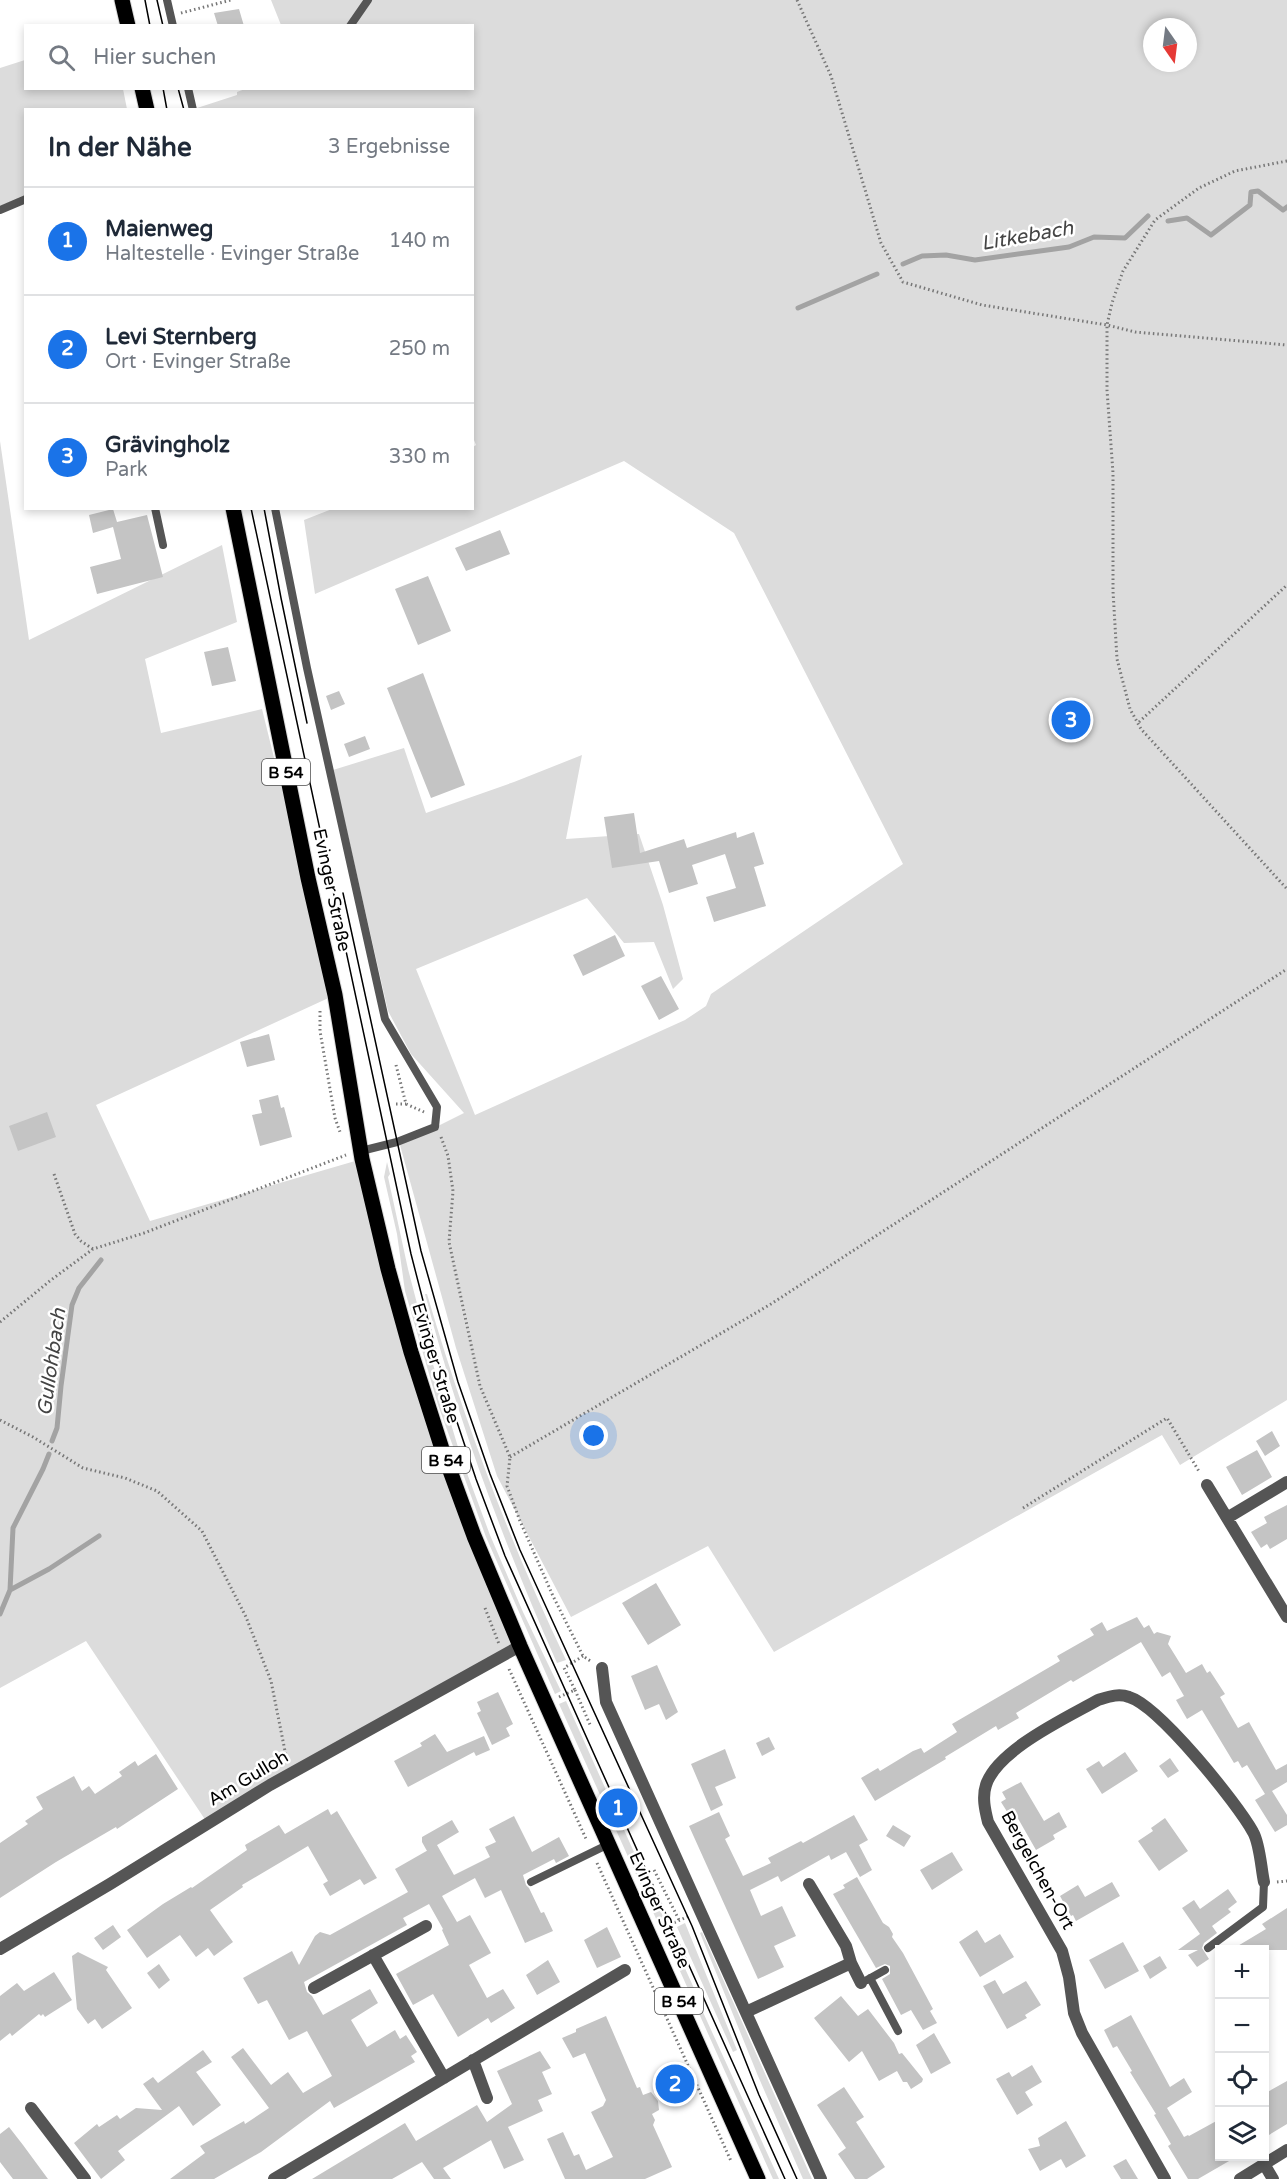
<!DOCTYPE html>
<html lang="de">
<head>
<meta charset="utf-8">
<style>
  :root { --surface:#fff; --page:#f2f2f3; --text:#1f2937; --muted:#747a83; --line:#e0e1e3; --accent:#1a73e8 }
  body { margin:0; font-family:"Varela Round",sans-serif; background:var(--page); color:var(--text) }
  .controls { position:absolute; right:18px; bottom:18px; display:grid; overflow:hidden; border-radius:0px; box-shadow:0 3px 9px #0003 }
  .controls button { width:54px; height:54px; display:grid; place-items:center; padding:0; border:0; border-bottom:2px solid var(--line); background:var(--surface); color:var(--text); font:30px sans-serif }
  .compass { position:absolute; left:1143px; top:18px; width:54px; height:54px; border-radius:50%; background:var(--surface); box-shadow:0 3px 9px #0003; rotate:166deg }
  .you { position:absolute; left:594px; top:1436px; width:21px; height:21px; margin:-15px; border:4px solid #fff; border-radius:50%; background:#1a73e8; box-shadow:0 0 0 9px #1a73e833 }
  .badge { display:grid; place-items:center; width:39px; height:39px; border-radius:50%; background:var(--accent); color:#fff; font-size:20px; font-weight:700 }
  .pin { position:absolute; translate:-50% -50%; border:3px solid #fff; box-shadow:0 2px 6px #0006 }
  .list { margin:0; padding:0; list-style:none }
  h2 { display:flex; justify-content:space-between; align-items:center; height:78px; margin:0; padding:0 24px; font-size:26px }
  h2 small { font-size:20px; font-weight:400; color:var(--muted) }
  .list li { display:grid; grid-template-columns:39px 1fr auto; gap:18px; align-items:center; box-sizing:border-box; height:108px; padding:0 24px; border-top:2px solid var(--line) }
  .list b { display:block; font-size:22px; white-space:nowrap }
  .list p { margin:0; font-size:20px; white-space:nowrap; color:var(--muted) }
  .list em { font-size:20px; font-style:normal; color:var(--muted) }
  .icon { flex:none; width:33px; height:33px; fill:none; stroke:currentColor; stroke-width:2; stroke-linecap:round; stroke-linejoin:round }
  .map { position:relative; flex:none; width:1287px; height:2179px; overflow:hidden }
  .search { position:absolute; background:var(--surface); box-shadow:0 3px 9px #0003; left:24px; top:24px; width:450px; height:66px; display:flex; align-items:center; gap:15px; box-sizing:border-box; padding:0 21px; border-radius:0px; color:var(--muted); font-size:22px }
  .panel { position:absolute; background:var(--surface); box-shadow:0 3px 9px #0003; left:24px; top:108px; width:450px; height:402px; border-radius:0px }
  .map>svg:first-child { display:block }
</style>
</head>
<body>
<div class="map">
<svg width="1287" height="2179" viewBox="0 0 1287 2179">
  <rect width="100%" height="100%" fill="#fff"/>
  <path fill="#dcdcdc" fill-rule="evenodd" d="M271,0H1287V1400L1180,1465L1162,1435L774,1652L708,1546L571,1617L497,1476L456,1348L400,1145L464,1113L411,1054L388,1011L333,770L404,748L426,813L514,782L582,755L566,839L639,834L663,905L683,979L673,989L654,942L624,943L587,898L416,969L475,1115L685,1020L706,1006L711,994L903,864L734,533L624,461L315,594L304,520L332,509L472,508L473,447L476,445L472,435V110L197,108L237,95V92L245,89L472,88V26L281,25ZM1152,27H1188V63H1152Z
    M25,60L26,88L123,89L127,109L26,110L25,196L0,206V68Z
    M0,441L29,640L222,545L237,622L145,659L161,733L262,709L281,786L308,878L335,995L96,1105L150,1221L362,1159L411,1352L520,1646L208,1824L86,1641L0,1688Z
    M387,1162L390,1174L388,1177L408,1269L432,1361L461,1457L490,1535L523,1612L561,1691L555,1694L486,1537L438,1405L405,1291L397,1234L384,1177Z
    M427,1294C464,1420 509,1541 566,1660L557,1663C503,1541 459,1424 425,1294Z
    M566,1701L665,1921L658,1923L559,1704Z
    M685,1923L737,2050L733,2052L677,1927Z
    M668,1931L703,2008L702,2010L779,2179H773L663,1933Z
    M702,1932L812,2179H803L758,2076L700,1933Z"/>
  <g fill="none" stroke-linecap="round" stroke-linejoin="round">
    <path stroke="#a3a3a3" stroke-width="5" d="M1168,221L1187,218L1211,235L1250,205L1251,192L1258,191L1283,210L1287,207
      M903,264L922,256L946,255L975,260L1069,247L1094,237L1125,238L1148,216
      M798,308L877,274
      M52,1441L57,1428L61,1386L72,1305L79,1288L101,1260
      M10,1590L49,1569L99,1536
      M0,1614L10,1590L13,1528L43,1469L49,1454"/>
  </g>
  <path fill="#c4c4c4" d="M239,9L244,26H218L214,13Z
    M113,509L117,522L147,515L163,577L97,594L90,567L121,559L113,527L93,533L89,515Z
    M500,530L510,554L466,571L455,548Z
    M428,576L451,631L418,645L395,589Z
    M228,647L236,681L212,686L204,652Z
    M423,673L465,785L431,798L387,688Z
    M339,691L345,704L331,710L326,696Z
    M365,736L370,749L349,757L344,744Z
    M634,813L640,853L684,839L687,848L736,832L737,838L754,832L764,864L754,867L766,906L714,922L706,897L736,888L725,854L692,865L698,884L669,893L659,861L612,868L604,817Z
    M615,935L625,956L583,976L573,955Z
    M661,976L679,1009L659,1020L641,986Z
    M269,1034L275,1060L247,1067L240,1042Z
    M278,1095L281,1108L284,1107L292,1137L260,1146L252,1115L262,1113L259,1100Z
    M47,1112L56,1137L18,1151L9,1126Z
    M1272,1431L1280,1446L1265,1456L1256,1441Z
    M1257,1450L1272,1477L1242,1495L1226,1467Z
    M1287,1505V1539L1270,1549L1267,1544L1261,1548L1251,1532L1267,1523L1264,1517Z
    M656,1583L681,1625L648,1645L622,1603Z
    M1137,1617L1144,1628L1149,1625L1154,1634L1157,1632L1171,1636L1168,1644L1186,1673L1202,1664L1207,1673L1210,1671L1225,1694L1220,1697L1238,1728L1249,1722L1276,1770L1287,1764V1782L1272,1791L1287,1815V1825L1275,1832L1255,1800L1265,1794L1247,1765L1242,1768L1238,1761L1234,1763L1202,1710L1187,1719L1176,1700L1184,1696L1170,1672L1162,1677L1141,1642L1073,1682L1071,1680L1016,1713L1019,1718L998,1730L996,1726L945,1757L946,1759L875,1801L861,1778L878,1768L880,1771L913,1751L921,1748L924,1753L957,1732L952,1724L1060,1661L1057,1656L1094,1635L1090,1629L1102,1622L1107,1631Z
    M657,1665L678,1712L666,1720L659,1704L645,1710L631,1676Z
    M498,1692L513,1724L506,1728L510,1736L492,1745L477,1713L481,1711L477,1702Z
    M435,1734L447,1752L484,1736L490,1750L476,1756L474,1752L408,1787L394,1761L422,1746L420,1743Z
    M769,1737L775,1749L762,1756L756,1743Z
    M725,1749L736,1778L715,1787L723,1805L711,1811L691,1764Z
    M1125,1752L1138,1771L1102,1794L1086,1769L1099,1761L1103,1767Z
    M156,1754L178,1789L117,1829L116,1827L56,1862L0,1898V1843L28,1824L25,1821L43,1809L36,1797L74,1776L82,1791L89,1786L95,1794L122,1776L119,1772L135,1761L138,1766Z
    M1170,1758L1179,1771L1168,1778L1159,1766Z
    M1021,1782L1044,1821L1059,1812L1067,1827L1053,1835L1055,1839L1036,1850L1016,1815L1011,1818L1001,1802L1006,1799L1002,1792Z
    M328,1809L331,1815L337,1811L377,1878L364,1885L360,1879L330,1896L323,1884L328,1881L308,1846L242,1885L243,1887L210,1910L233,1942L214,1956L208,1948L196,1957L180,1935L147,1958L127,1930L163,1904L191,1887L192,1888L247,1850L245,1845L279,1825L285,1834Z
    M719,1812L730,1836L725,1839L743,1876L771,1863L768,1858L801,1841L803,1843L854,1815L868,1840L859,1845L872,1870L860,1877L846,1852L831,1860L829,1855L781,1882L778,1876L750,1890L761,1916L782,1906L796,1936L774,1946L784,1967L758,1979L689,1826Z
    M514,1816L532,1852L559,1837L569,1856L556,1863L554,1859L523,1875L526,1885L529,1888L541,1913L544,1912L553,1931L525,1943L501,1890L485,1898L475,1878L442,1896L457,1922L470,1915L491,1953L469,1965L487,1998L503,1989L515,2008L491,2023L488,2018L458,2037L433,1994L413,2005L396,1974L449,1945L442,1930L443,1929L429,1904L403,1918L407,1925L304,1982L307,1992L312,1996L323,2015L370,1989L378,2003L351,2020L367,2047L395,2030L400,2039L406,2035L417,2052L411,2056L415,2062L334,2108L330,2101L261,2152L214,2179H170L205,2153L200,2146L244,2121L245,2124L269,2108L231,2057L243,2048L271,2085L288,2072L303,2093L332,2076L307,2031L289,2040L267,2000L258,2004L243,1978L292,1951L299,1965L315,1936L320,1932L330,1935L408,1892L395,1869L437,1845L454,1875L490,1857L485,1847L496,1842L489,1829Z
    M1165,1818L1188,1851L1159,1871L1138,1841L1153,1831L1151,1828Z
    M452,1820L459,1832L427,1851L422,1842V1837Z
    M893,1825L911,1836L904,1847L886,1836Z
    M952,1852L963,1870L932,1890L920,1870Z
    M857,1877L883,1923L889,1927L893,1934L892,1937L903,1953L933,2009L930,2011L937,2023L923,2030L911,2010L901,2015L882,1979L890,1974V1966L885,1964L876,1968L833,1894L845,1888L843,1885Z
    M1112,1882L1120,1896L1076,1921L1073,1915L1071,1916L1060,1896L1078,1885L1085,1897Z
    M1228,1889L1237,1902L1228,1909L1231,1912L1212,1926L1217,1933L1204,1943L1202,1948L1209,1959L1197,1967L1188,1955L1198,1950H1178L1200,1934L1182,1908L1194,1900L1200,1909Z
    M1287,1908V1950H1231L1266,1929L1262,1924Z
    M113,1925L121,1937L103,1950L94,1938Z
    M607,1927L621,1957L597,1968L584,1940Z
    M977,1930L985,1943L1000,1934L1014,1957L980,1977L959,1942Z
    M1123,1942L1139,1971L1105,1989L1089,1960Z
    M78,1952L108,1967L106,1970L132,2008L102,2029L95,2019L88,2024L77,2009L72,1956Z
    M1160,1956L1167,1968L1150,1979L1143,1966Z
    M548,1960L560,1982L537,1995L526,1975Z
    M159,1964L170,1980L159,1989L147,1973Z
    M54,1972L72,2000L45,2017L43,2014L41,2016L39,2014L12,2036L10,2033L0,2041V1996L17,1983L24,1991Z
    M995,1980L1003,1994L1026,1981L1041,2005L1025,2015L1027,2018L1007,2029L983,1986Z
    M841,1996L858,2016L868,2009L894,2043L899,2054L902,2053L923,2079L922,2082L911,2089L907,2082H903L897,2071L879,2081L862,2051L849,2062L814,2018Z
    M1131,2015L1170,2087L1184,2078L1192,2092L1167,2108L1184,2137L1188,2135L1189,2136L1220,2119V2157H1236L1198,2179H1188L1168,2146L1171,2144L1154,2115L1156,2114L1130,2072L1132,2071L1117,2046L1113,2048L1104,2030Z
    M606,2016L637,2088L640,2087L643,2095L651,2092L658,2101L659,2110L652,2114L655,2120L653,2125L672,2167L645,2179H565L547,2139L563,2132L574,2156L579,2154L586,2170L613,2157L591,2112L603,2106L606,2100L585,2053L573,2058L562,2038L576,2032V2029Z
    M934,2033L951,2063L931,2074L916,2045Z
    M203,2050L212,2062L196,2072L221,2105L193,2126L179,2106L118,2151L125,2160L101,2179L74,2143L97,2124L99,2127L117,2115L120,2119L136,2108L162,2110L143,2084L153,2077L158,2083Z
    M540,2051L551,2068L542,2072L552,2094L538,2100L543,2111L508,2127L524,2160L504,2169L491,2140L443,2168L451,2179H434L422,2162L392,2179H312L405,2123L416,2141L477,2105L487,2122L512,2104L497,2071Z
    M1032,2065L1042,2082L1025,2092L1033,2105L1017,2115L996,2079L1009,2072L1012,2077Z
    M1287,2081V2124L1264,2138V2094Z
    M844,2087L864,2117L856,2122L885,2167L867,2179H855L838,2154L846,2148L817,2105Z
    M1066,2121L1086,2156L1066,2168L1061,2159L1040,2171L1028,2149L1040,2146L1038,2138Z
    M9,2127L23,2145L48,2179H13L0,2162V2134Z
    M1126,2159L1138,2179H1121L1113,2166Z"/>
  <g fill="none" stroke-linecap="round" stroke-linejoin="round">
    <defs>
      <path id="primary" d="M122,0L128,26
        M142,88L147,110
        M233,508L308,878L335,995L362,1159L388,1269L411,1352L442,1449L474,1536L520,1646L758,2179"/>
    </defs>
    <use href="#primary" stroke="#dbdbdb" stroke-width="17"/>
    <path stroke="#777" stroke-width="3" stroke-dasharray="1.5 3" stroke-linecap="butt" d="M797,0L831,76L881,243L903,282L982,305L1107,325L1135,332L1287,345
      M181,13L231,0
      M1287,161L1235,171L1199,188L1155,220L1123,271L1112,303L1107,325V390L1113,473V591L1117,659L1130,709L1141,729L1287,889
      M1139,722L1287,585
      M320,1011V1031L335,1118L340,1132
      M396,1065L406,1104L424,1112
      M396,1104H406
      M441,1137L448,1156L453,1191L449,1242L480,1386L510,1457L507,1486L520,1521L553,1596L583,1656L592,1662
      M54,1174L75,1234L81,1241L93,1249
      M0,1322L51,1280L93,1249L144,1233L346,1155
      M0,1420L33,1437L83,1468L125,1478L157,1491L202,1531L246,1617L271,1681L287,1761
      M510,1457L771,1304L1287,969
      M1023,1508L1167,1418L1200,1473
      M485,1608L499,1644
      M509,1669L587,1841
      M575,1690L591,1727
      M559,1697L575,1690L564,1668L583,1656
      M597,1863L731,2161
      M654,1870L679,1920
      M1277,1882L1287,1881
      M662,1928L689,1916"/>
    <path stroke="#555" stroke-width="8" d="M167,0L173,26
      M350,26L368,0
      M188,88L193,110
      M0,210L26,199
      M155,508L163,545
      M275,508L307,668L385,1019L437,1107L435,1127L397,1142L361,1151
      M531,1882L609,1844
      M1208,1948L1263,1907L1264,1882
      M870,1978L898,2031
      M867,1980L885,1970"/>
    <path stroke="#555" stroke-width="12" d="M1207,1485L1287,1617
      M1227,1518L1287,1482
      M602,1668L606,1702L821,2179
      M809,1884L846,1946L851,1963L861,1983
      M0,1949L110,1884L270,1785L520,1646
      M373,1955L444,2078
      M314,1988L426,1926
      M746,2012L851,1963
      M473,2060L487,2098
      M31,2108L85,2179
      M1264,2164L1273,2179
      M274,2179L625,1970
      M1165,2179L1082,2033L1074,2013L1069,1977L1062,1951L988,1822C985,1810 982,1797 986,1785C997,1750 1066,1718 1098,1700C1108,1697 1118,1693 1129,1697C1159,1706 1237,1803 1253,1832C1260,1844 1261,1868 1264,1882
      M1240,2179L1287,2150"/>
    <use href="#primary" stroke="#000" stroke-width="15"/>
    <path stroke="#000" stroke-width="1.5" d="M145,0L150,26
      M157,0L163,26
      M163,88L167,110
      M178,88L184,110
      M251,508L411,1254L445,1386L476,1479L505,1556L785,2179
      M264,508L281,598L307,723
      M343,893L421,1251L458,1382L490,1474L520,1550L692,1926L759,2095L797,2179"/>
  </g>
  <g text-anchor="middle" stroke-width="5" stroke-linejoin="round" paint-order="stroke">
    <g fill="#fff" stroke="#4c4c4c" stroke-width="1.5">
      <rect x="262" y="759" width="48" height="26" rx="4.5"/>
      <rect x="422" y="1447" width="48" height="26" rx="4.5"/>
      <rect x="655" y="1988" width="48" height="26" rx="4.5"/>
    </g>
    <g font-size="16" font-weight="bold" fill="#000">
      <text x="286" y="778">B 54</text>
      <text x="446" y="1466">B 54</text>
      <text x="679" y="2007">B 54</text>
    </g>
    <g font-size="18" fill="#000" stroke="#fff">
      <text transform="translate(332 890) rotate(78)" y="6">Evinger Straße</text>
      <text transform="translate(436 1363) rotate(73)" y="6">Evinger Straße</text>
      <text transform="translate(248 1778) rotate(-31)" y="6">Am Gulloh</text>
      <text transform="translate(1038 1870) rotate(61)" y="6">Bergelchen-Ort</text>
      <text transform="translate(660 1910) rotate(66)" y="6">Evinger Straße</text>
    </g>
    <g font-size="20" font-style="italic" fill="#444" stroke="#fff">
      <text transform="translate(1027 235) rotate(-10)" y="7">Litkebach</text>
      <text transform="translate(51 1362) rotate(-82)" y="7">Gullohbach</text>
    </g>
  </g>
</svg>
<div class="controls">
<button>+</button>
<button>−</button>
<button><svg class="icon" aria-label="locate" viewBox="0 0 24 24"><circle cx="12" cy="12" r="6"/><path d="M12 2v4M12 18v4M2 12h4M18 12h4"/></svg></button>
<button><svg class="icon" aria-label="layers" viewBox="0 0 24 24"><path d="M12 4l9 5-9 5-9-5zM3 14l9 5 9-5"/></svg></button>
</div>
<svg class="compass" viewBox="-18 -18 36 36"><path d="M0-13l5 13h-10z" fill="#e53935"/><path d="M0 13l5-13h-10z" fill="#747a83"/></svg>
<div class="you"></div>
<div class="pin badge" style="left:618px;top:1808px">1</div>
<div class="pin badge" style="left:675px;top:2084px">2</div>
<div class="pin badge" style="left:1071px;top:720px">3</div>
<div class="search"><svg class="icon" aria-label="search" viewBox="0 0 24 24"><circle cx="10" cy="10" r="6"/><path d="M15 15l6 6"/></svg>Hier suchen</div>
<section class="panel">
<h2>In der Nähe<small>3 Ergebnisse</small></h2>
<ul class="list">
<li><span class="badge">1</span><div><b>Maienweg</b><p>Haltestelle · Evinger Straße</p></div><em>140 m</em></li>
<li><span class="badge">2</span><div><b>Levi Sternberg</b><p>Ort · Evinger Straße</p></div><em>250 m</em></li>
<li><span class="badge">3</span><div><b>Grävingholz</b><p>Park</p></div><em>330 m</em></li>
</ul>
</section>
</div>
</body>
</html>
